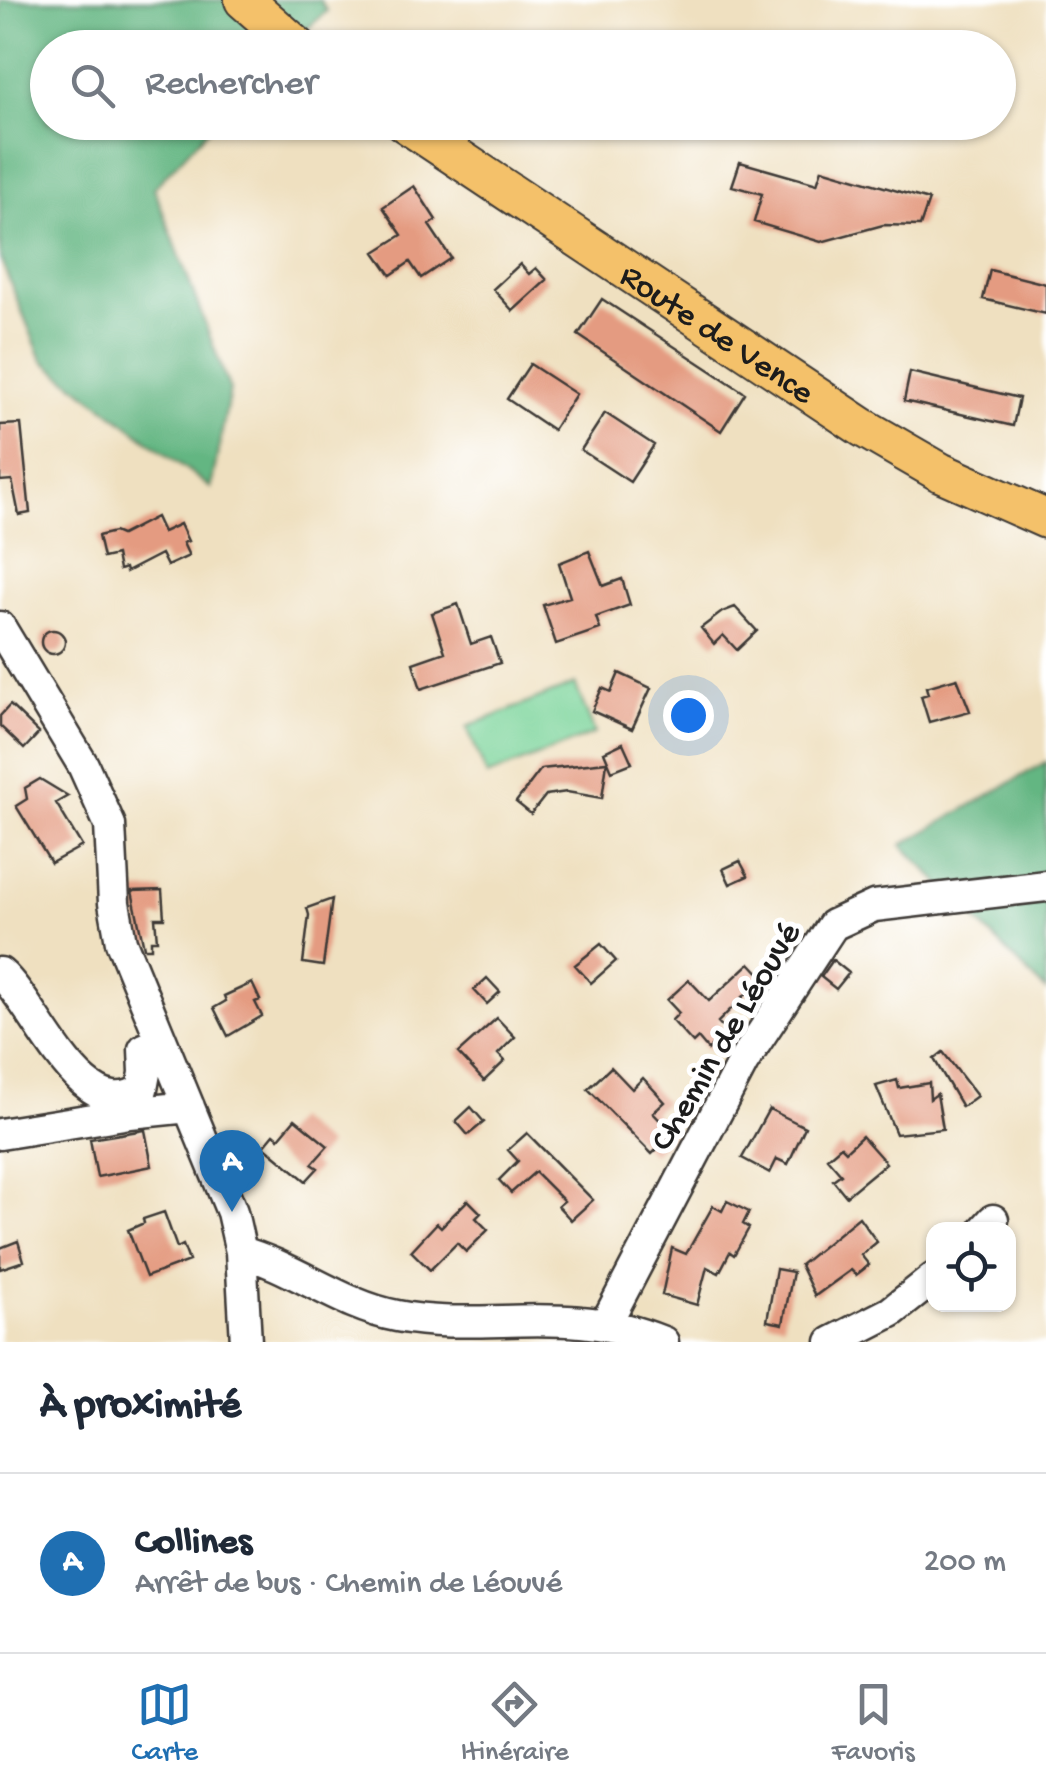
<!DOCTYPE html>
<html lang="fr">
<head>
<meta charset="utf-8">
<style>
  :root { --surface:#fff; --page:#f2f2f3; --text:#1f2937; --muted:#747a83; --line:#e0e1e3; --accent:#1f6fb2 }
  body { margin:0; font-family:"Gochi Hand",sans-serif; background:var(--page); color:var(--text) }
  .controls { position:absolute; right:30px; bottom:30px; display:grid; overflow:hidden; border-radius:20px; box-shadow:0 2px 8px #0004 }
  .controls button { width:90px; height:90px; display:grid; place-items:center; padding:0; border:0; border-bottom:2px solid var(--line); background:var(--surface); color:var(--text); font:50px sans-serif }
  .you { position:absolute; left:688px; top:715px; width:35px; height:35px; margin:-25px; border:8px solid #fff; border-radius:50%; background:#1a73e8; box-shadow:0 0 0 15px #1a73e833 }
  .badge { display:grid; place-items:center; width:65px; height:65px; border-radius:50%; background:var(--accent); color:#fff; font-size:32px; font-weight:700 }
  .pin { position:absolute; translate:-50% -82px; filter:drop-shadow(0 2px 5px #0008) }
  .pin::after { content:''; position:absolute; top:52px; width:35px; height:30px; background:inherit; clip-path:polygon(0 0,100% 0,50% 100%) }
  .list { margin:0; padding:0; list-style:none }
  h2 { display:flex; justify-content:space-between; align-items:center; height:130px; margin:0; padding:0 40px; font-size:42px }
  h2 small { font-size:32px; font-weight:400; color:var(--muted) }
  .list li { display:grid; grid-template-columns:65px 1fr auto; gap:30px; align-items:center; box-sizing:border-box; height:180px; padding:0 40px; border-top:2px solid var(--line) }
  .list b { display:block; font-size:38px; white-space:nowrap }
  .list p { margin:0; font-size:32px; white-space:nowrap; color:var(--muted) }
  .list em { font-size:32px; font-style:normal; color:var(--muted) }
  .icon { flex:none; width:55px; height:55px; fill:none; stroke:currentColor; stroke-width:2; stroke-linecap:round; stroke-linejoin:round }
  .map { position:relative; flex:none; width:1046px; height:1342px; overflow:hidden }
  .search { position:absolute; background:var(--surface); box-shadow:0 2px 8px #0004; left:30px; right:30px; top:30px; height:110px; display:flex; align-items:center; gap:25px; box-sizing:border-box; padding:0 35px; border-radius:55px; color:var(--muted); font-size:38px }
  .sheet { height:310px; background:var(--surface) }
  nav { display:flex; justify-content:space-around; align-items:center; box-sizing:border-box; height:140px; border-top:2px solid var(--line); background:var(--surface); font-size:28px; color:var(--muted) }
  nav a { display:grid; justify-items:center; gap:5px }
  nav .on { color:var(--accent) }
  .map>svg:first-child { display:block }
</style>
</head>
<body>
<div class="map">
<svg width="1046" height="1342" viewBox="0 0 1046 1342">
  <rect width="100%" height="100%" fill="#fff"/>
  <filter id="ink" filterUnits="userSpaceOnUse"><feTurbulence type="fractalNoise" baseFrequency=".01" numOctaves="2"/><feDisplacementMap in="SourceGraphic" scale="20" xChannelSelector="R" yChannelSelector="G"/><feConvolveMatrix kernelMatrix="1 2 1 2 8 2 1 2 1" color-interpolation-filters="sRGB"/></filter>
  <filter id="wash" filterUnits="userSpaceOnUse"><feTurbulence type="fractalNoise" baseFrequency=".0048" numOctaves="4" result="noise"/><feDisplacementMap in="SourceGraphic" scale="40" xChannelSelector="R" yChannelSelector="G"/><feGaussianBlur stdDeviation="2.25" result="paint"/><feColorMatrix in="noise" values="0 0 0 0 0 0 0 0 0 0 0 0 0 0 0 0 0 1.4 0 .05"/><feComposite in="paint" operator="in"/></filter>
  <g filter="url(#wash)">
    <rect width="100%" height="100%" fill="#efe0c0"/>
    <path fill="#7ad49a" stroke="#4b785b" stroke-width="2.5" d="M575,684L595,733L487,776L467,727Z"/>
    <path fill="#63b682" stroke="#40694f" stroke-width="2.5" d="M0,0H320L327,11L287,47L48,48V122L214,123L154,188L230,390L211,488L42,360L0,258Z
      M1046,762V991L902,845Z"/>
    <g id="blocks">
      <path fill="#e49b81" d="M740,162L817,184L822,169L929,200L920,226L883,225L821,242L754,222L762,194L732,186Z
        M414,186L436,220L429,225L451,258L421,278L410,262L391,275L375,252L402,235L383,207Z
        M520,264L529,274L536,268L547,280L513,311L493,289Z
        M990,270L1046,284V314L983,299Z
        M602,299L745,393L721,431L578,335Z
        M530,364L576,394L553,430L507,399Z
        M910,372L1019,398L1013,426L904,401Z
        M605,413L654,445L630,482L581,450Z
        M21,424L30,513L19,515L12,480L0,481V425Z
        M156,517L163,532L180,524L188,541L183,543L189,556L167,566L161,554L126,572L125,568L119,570L116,555L103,558L98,536L114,532L121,535Z
        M589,551L603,586L622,579L630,605L596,617L600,629L556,644L543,605L570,597L559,563Z
        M458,604L471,644L491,637L500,663L421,689L413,663L445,652L432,613Z
        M735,607L757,631L737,650L723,635L714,644L701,628L722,612Z
        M41 642a12 12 0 1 1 24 0a12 12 0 1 1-24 0Z
        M619,673L651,688L632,729L592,711L602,688L611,692Z
        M957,678L970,711L929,722L921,696L928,694L926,687Z
        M10,705L39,733L24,749L0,726V716Z
        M623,743L632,763L612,771L604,752Z
        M607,762L602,798L567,792L546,795L531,814L516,802L541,769Z
        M40,779L68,796L56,803L82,846L51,863L16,806L27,799L25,788Z
        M740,861L748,876L730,884L723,869Z
        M162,890L164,918H155L157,940H151V948H144L132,891Z
        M332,899L323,966L303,963L309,915L307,908Z
        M601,944L616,961L591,983L575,965Z
        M833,960L849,973L836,989L821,977Z
        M750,963L763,977L718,1022L727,1032L708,1050L698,1038L693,1043L672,1020L679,1013L667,1000L689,980L709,1001Z
        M487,978L500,992L487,1004L474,990Z
        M252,983L260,1000L255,1002L262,1016L228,1036L214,1008L226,1001L224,996Z
        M497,1018L515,1037L498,1054L505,1061L484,1081L458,1053Z
        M943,1052L977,1096L962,1107L934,1059Z
        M611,1067L632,1089L643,1078L665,1102L653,1113L673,1134L652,1154L588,1089Z
        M897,1080L899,1088L929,1083L930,1099L937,1094L943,1129L896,1134L876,1086Z
        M471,1107L484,1122L468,1135L456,1121Z
        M769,1109L805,1127L788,1164L777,1159L770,1173L742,1158Z
        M295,1119L328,1146L312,1164L318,1168L306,1181L264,1146L274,1134L279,1138Z
        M145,1130L152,1166L97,1177L90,1139Z
        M527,1133L593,1200L571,1220L558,1206L564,1201L535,1172L511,1193L499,1180L518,1161L508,1150Z
        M862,1136L886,1163L846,1196L833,1180L841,1174L827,1158L841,1146L846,1151Z
        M468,1200L481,1213L476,1218L488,1230L466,1252L457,1243L430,1270L411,1251L437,1223L441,1227Z
        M727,1201L749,1212L743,1224L749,1228L734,1255L730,1252L719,1273L707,1267L697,1305L662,1295L672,1248L686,1254L713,1206L722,1211Z
        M164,1212L177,1248L183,1245L189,1261L146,1277L128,1230L144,1223L143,1219Z
        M859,1217L877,1242L861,1255L869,1265L856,1275L851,1270L815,1296L800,1265Z
        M18,1241L24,1261L0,1269V1248Z
        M776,1269L793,1272L783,1324L767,1321Z"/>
    </g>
  </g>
  <g filter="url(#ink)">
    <use href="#blocks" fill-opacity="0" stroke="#3c3935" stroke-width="2.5"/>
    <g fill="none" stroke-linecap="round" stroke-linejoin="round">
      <defs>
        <path id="minor" d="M0,627L83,765L110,825L114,903L121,942L232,1212L241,1252L246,1342
          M0,973C36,1003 83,1131 142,1089L145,1073L144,1049L161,1042
          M0,1134L130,1113L189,1107
          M984,1230L993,1220
          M241,1252C295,1267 342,1306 397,1316C457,1328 521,1316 581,1322C608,1324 638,1332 663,1342
          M605,1325L743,1062L833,925L874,906L1046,886
          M832,1342L891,1312L934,1278"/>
        <g id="major">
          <path d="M244,0L299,48"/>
          <path id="s1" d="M404,122L862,427L940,472L1046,519"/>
        </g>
      </defs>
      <use href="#minor" stroke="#3c3935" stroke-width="35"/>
      <use href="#major" stroke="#3c3935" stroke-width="42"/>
      <use href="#minor" stroke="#fff" stroke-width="30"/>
      <use href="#major" stroke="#f4c16a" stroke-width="38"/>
    </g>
  </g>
  <g text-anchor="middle" stroke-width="10" stroke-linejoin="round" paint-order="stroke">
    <g font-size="35" fill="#1c1c1c" stroke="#fff">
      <text dy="12" stroke="none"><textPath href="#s1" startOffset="378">Route de Vence</textPath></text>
      <text transform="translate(723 1035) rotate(-59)" y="12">Chemin de Léouvé</text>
    </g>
  </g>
</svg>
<div class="controls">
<button><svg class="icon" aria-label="locate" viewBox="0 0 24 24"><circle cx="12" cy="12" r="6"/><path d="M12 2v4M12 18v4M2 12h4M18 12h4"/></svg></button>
</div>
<div class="you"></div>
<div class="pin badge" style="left:232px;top:1212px">A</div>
<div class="search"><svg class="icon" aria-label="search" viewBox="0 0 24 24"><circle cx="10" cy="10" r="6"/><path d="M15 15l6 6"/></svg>Rechercher</div>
</div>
<section class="sheet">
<h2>À proximité<small></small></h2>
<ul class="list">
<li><span class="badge">A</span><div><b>Collines</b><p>Arrêt de bus · Chemin de Léouvé</p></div><em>200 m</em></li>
</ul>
</section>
<nav>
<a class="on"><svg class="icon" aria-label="map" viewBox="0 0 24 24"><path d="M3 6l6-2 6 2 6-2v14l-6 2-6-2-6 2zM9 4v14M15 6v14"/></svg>Carte</a>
<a><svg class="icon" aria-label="directions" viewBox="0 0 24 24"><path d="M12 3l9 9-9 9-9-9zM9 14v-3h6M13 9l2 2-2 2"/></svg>Itinéraire</a>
<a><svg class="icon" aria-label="saved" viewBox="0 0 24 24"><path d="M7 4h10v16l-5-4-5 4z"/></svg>Favoris</a>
</nav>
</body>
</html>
